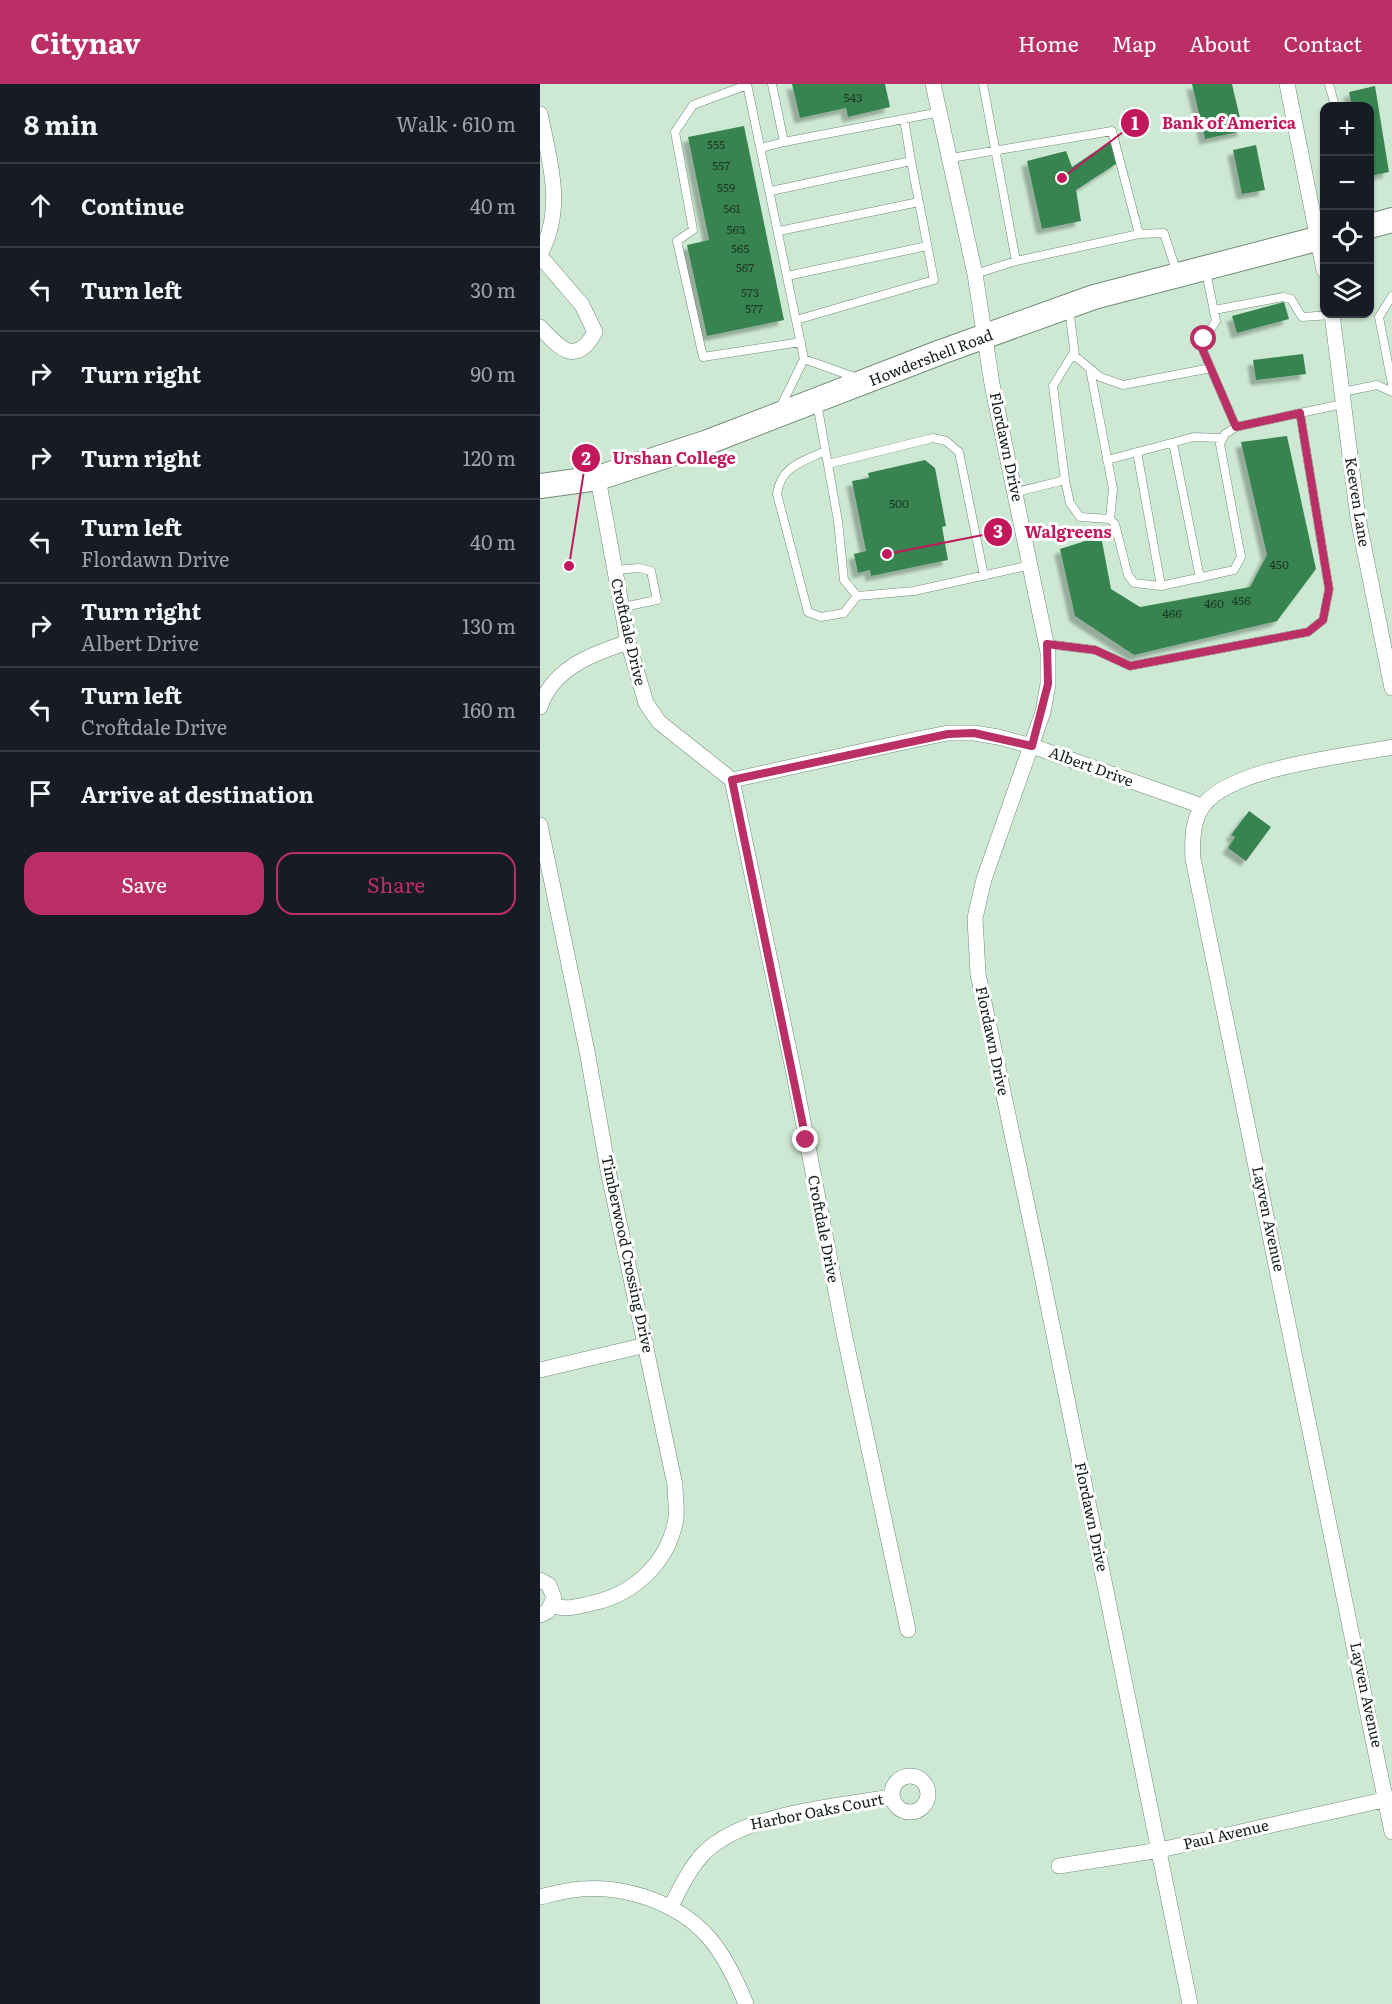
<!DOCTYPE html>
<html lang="en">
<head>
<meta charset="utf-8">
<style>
  :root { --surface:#171b24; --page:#242831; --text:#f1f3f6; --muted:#9ea1a6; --line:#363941; --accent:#ba2f65 }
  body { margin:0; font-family:Literata,serif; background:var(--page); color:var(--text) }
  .controls { position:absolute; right:18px; top:18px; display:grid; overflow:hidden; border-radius:12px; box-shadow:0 2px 4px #0004 }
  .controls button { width:54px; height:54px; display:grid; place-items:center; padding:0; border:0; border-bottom:2px solid var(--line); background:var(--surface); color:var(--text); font:30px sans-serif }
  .stop { position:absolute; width:18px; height:18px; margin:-14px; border:4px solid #ba2f65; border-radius:50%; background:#fff }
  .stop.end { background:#ba2f65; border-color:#fff; box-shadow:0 2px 6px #0008 }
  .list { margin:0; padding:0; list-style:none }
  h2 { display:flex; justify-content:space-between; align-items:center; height:78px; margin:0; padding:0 24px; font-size:26px }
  h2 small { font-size:20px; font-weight:400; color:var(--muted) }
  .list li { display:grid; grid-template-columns:39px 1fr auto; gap:18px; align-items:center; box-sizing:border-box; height:84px; padding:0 24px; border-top:2px solid var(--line) }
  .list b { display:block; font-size:22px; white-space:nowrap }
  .list p { margin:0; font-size:20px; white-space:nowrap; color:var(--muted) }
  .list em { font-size:20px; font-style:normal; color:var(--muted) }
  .actions { display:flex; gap:12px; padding:18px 24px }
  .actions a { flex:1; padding:14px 0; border:2px solid var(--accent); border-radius:18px; text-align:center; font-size:21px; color:var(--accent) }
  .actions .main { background:var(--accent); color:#fff }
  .icon { flex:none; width:33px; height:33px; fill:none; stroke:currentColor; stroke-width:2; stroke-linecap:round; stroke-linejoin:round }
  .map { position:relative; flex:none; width:852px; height:1920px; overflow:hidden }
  header { display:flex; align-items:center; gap:36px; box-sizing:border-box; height:84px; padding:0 30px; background:var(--accent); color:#fff }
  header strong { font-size:28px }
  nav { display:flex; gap:33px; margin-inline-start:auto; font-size:21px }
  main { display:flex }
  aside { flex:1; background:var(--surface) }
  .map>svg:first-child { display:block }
</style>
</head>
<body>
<header>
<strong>Citynav</strong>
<nav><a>Home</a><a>Map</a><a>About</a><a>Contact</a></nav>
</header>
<main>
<aside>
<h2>8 min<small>Walk · 610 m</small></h2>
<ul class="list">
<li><svg class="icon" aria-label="ahead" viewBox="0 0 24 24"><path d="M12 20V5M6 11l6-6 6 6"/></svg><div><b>Continue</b></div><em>40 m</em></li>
<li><svg class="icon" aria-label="left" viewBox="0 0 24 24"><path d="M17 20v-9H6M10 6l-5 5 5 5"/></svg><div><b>Turn left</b></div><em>30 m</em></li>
<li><svg class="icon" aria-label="right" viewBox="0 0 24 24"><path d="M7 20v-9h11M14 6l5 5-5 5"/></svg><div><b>Turn right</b></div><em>90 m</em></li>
<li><svg class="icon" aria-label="right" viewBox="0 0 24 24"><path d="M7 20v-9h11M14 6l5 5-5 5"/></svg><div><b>Turn right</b></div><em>120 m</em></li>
<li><svg class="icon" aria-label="left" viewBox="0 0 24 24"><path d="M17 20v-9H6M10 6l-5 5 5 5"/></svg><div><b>Turn left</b><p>Flordawn Drive</p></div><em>40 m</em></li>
<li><svg class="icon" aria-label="right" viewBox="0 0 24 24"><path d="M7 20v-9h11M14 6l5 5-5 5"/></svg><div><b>Turn right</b><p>Albert Drive</p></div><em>130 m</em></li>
<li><svg class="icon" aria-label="left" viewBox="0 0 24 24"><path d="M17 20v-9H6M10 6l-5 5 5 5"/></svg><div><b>Turn left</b><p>Croftdale Drive</p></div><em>160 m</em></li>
<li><svg class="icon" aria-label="arrive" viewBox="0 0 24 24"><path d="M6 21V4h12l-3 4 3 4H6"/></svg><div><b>Arrive at destination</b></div></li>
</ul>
<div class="actions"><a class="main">Save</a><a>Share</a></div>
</aside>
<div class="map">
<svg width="852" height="1920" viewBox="0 0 852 1920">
  <defs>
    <filter id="shadow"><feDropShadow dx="-5.5" dy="5.5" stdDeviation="1.5" flood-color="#0004"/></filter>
  </defs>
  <rect width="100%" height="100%" fill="#cde9d3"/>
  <path fill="#398451" filter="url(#shadow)" d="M252,0H345L350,23L308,33L306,24L260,34Z
    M652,0H692L703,47L665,55Z
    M835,2L849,88L830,92V22H812L809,8Z
    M204,42L244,236L167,252L147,161L169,156L148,53Z
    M571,57L579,78L536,106L541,137L502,145L487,77L526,67L532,83Z
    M716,61L725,106L702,110L693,66Z
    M744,218L749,235L697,249L692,232Z
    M763,270L766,290L716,296L713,276Z
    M747,352L776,485L737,537L594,571L535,532L520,465L561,452L571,505L600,523L710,503L727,471L701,358Z
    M385,376L395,384L406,442L402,443L408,476L331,492L330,486L318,489L314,470L326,467L312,397L329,394L328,389Z
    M709,727L731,743L706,777L688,764L695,753L691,751Z"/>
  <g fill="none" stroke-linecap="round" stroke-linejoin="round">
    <defs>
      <path id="lane" d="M207,0L264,275
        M232,0L244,58L400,28
        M443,0L476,177L599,150
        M789,0L795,22
        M207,1L153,21L135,48L153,146L137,157L163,273L261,258
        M221,64L244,58
        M411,74L572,47L599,150L624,149L637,189
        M231,107L371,77L364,35
        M239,147L379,118
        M666,188L676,237L664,255L662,264L696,343L760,329
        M435,190L476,177
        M247,192L387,162
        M852,212L839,233L852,300
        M529,224L535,272L560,293L583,301L671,284
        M674,226L743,213L751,215L762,233L792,231
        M256,236L394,196L371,77
        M550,285L573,405L570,435
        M802,308L837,301L852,308
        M277,319L298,437L304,496L317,512L374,507L491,481
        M240,324L264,275L317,294
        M633,359L660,494
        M285,367C262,378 241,382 237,410L268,528L281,533L304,529L317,512
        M597,368L621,502
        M567,376L654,353L682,354
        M288,380L393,354L406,357L419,368L444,492
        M525,396L530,419L540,433L570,435L575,440L588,491L594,499L621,502L694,486L701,473L680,360L685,350L696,343
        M476,408L525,396L513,302L534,268
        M75,486L99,484L111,487L117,516L83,523
        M507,560L555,566L590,582L768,548L783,536L789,505L760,329L803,320"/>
      <path id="street" d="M393,0L435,190L452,300L508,568V600L503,628L444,795L435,834L438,890L499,1177L650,1920
        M747,0L784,186
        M0,30C10,77 25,126 0,170
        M0,172L42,221L55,248C36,283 19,264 0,243
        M792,230L818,434L852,604
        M58,394L88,558L106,619L119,638L192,696L253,985L304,1249L368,1546
        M0,623C13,584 52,570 88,558
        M852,663C806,672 689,684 663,722C652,736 652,758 653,775L852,1748
        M192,696L378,655L408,649H434L458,653L492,662L662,722
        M0,741L47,967L69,1091L135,1401C135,1412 137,1424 136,1434C129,1478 94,1510 53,1519C39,1522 25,1527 12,1521
        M0,1286L106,1261
        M0,1496L9,1501L14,1514L8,1527L0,1531
        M352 1710a18 18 0 1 1 36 0a18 18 0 1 1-36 0Z
        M519,1782L620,1766L852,1714
        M0,1813C13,1810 27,1806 41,1805C63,1803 84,1806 105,1813C162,1832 184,1866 206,1920
        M131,1822C141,1803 150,1783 165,1768C206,1729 297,1722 352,1713"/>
      <path id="primary" d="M830,142L852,136
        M0,402L58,394L168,358L401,268L554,213L784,153"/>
    </defs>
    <use href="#lane" stroke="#728b78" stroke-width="9"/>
    <use href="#street" stroke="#728b78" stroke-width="16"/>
    <use href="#primary" stroke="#728b78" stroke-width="26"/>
    <use href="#lane" stroke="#fff" stroke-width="8"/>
    <use href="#street" stroke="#fff" stroke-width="15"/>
    <use href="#primary" stroke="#fff" stroke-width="24"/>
  </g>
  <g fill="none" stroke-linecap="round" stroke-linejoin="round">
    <path stroke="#ba2f65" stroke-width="8" d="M266,1056L192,696L408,650L434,649L492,662L508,600L507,560L555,566L590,582L768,548L783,536L789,505L760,329L696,343L662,264L664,255"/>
  </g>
  <g text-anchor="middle" stroke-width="6" stroke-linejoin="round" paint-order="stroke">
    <g font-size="12" fill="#1e3826">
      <text x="313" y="18">543</text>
      <text x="176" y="65">555</text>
      <text x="181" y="86">557</text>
      <text x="186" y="108">559</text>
      <text x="192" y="129">561</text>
      <text x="196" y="150">563</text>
      <text x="200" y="169">565</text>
      <text x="205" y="188">567</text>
      <text x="210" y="213">573</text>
      <text x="214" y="229">577</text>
      <text x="359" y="424">500</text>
      <text x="739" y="485">450</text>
      <text x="701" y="521">456</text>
      <text x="674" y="524">460</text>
      <text x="632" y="534">466</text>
    </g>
    <g font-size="15" fill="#151f18" stroke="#fff">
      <text transform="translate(391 274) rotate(-21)" y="5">Howdershell Road</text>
      <text transform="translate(466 363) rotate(78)" y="5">Flordawn Drive</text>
      <text transform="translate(817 418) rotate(81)" y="5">Keeven Lane</text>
      <text transform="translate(88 548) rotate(77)" y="5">Croftdale Drive</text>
      <text transform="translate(551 683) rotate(20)" y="5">Albert Drive</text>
      <text transform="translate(452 957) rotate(78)" y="5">Flordawn Drive</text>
      <text transform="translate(728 1135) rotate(78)" y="5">Layven Avenue</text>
      <text transform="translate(283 1145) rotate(79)" y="5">Croftdale Drive</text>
      <text transform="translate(87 1170) rotate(78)" y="5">Timberwood Crossing Drive</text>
      <text transform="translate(551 1433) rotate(78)" y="5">Flordawn Drive</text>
      <text transform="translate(826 1611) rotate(78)" y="5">Layven Avenue</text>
      <text transform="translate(277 1728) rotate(-11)" y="5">Harbor Oaks Court</text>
      <text transform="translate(686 1751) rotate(-13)" y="5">Paul Avenue</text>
    </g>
  </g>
  <path fill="none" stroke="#c2185b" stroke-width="2" d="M522 94L595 39M29 482L46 374M347 470L458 448"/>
  <g fill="#c2185b" stroke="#fff" stroke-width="2">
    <circle cx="522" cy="94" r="6"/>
    <circle cx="29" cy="482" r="6"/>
    <circle cx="347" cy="470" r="6"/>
    <circle cx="595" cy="39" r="15"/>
    <circle cx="46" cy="374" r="15"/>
    <circle cx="458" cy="448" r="15"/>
  </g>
  <g font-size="18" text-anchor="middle" font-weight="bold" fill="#fff">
    <text x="595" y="46">1</text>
    <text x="46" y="381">2</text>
    <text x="458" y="454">3</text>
  </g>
  <g font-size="16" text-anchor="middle" font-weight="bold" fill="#c2185b" stroke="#fff" stroke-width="6" stroke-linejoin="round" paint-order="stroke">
    <text x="689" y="45">Bank of America</text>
    <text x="134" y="380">Urshan College</text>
    <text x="528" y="454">Walgreens</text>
  </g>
</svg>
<div class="controls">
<button>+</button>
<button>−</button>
<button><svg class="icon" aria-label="locate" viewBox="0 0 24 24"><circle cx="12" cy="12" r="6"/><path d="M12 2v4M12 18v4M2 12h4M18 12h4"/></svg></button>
<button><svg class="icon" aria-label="layers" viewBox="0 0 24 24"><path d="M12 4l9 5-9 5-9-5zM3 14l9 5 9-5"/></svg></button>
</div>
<div class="stop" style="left:664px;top:255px"></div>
<div class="stop end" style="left:266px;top:1056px"></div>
</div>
</main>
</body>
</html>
